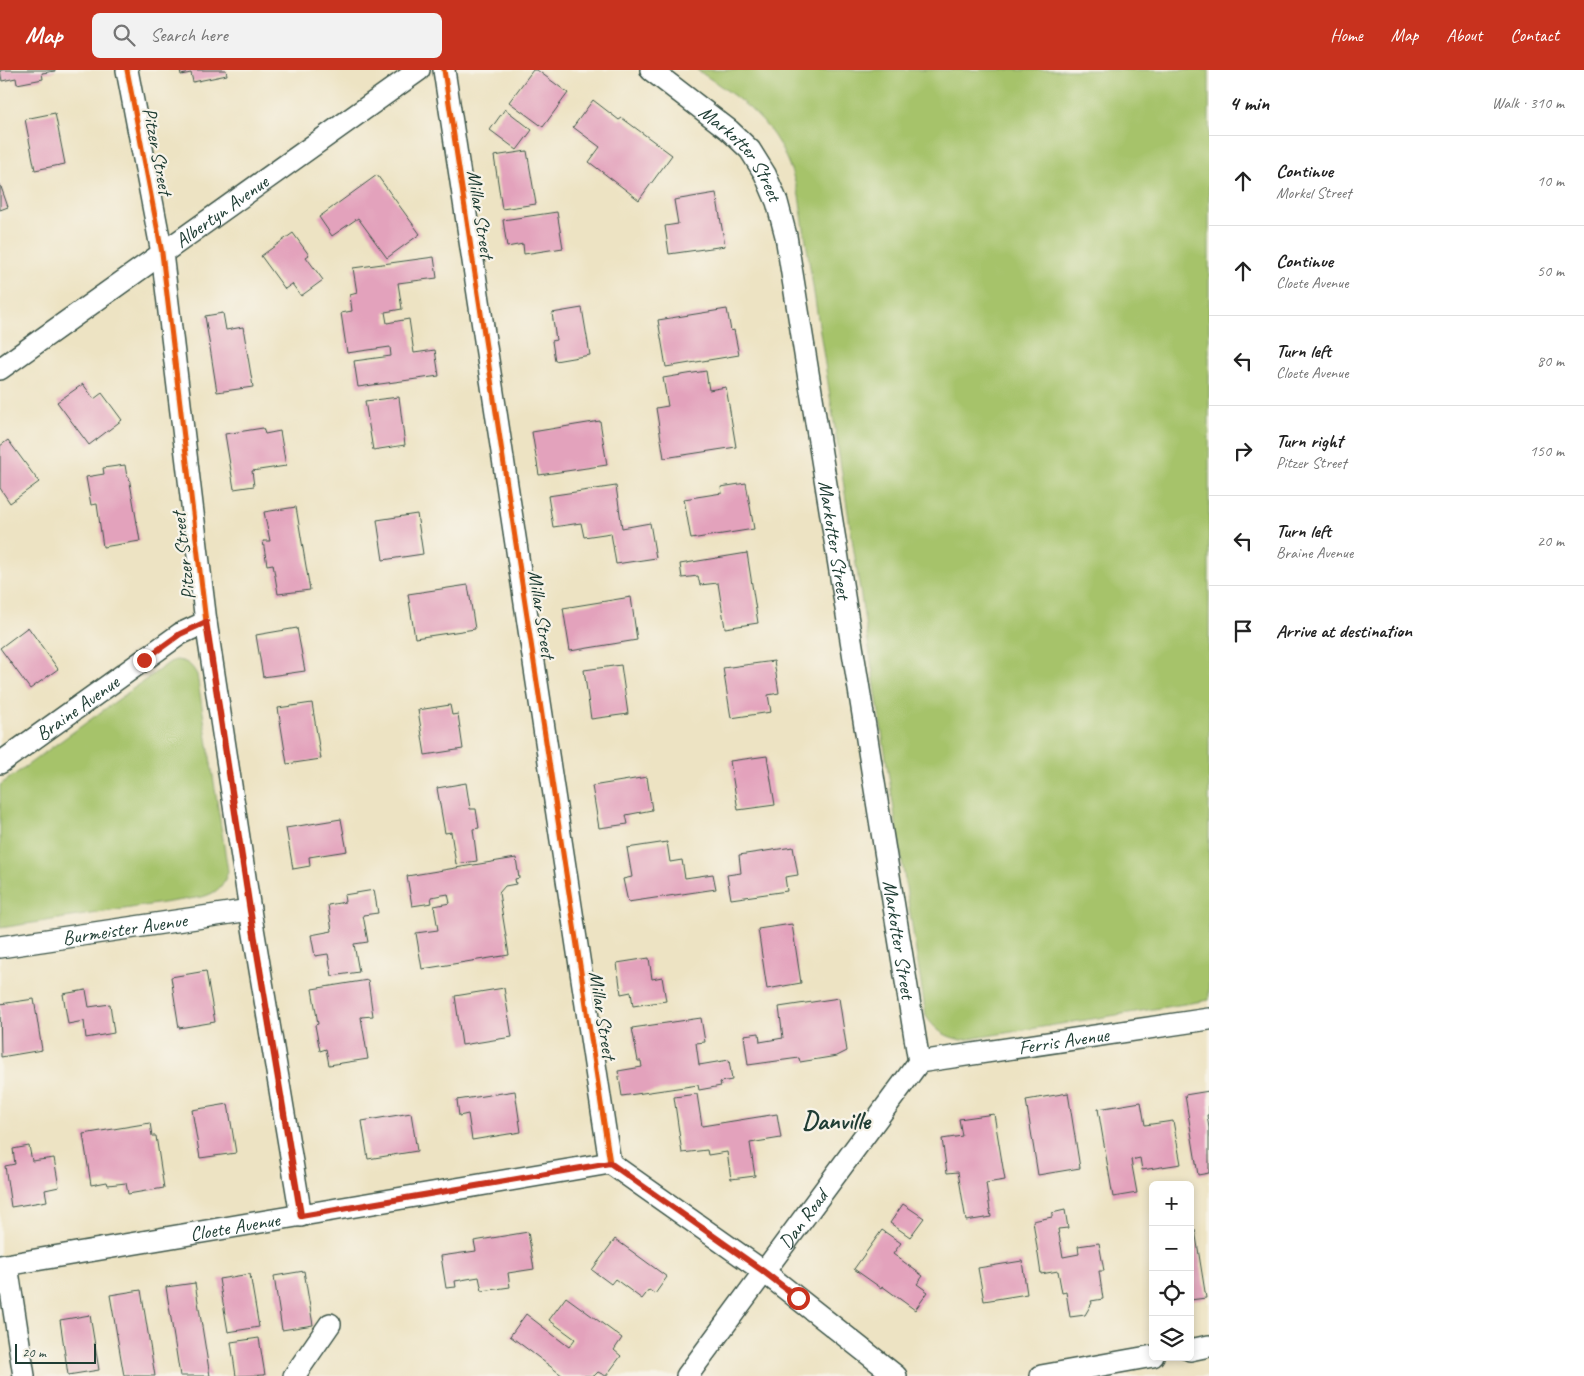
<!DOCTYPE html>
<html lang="en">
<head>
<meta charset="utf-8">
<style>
  :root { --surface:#fff; --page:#f2f2f2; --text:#222; --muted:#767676; --line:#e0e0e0; --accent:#c8321e }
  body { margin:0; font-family:Caveat,sans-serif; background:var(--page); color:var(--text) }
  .controls { position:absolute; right:15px; bottom:15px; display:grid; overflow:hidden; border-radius:8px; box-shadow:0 2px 8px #0003 }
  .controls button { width:45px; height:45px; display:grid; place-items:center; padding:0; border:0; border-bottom:1px solid var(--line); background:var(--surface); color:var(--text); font:25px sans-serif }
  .scale { position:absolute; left:15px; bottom:12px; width:81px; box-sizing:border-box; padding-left:5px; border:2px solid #1f3d34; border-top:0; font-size:14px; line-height:18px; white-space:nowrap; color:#1f3d34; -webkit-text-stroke:4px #f7f3e8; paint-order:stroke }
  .stop { position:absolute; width:15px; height:15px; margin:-11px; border:4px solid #c8321e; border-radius:50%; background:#fff }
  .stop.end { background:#c8321e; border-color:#fff; box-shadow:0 1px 5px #0008 }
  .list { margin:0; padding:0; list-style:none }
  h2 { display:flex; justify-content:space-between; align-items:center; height:65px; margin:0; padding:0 20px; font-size:21px }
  h2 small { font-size:16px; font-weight:400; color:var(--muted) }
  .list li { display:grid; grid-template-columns:32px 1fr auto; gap:15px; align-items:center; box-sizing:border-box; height:90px; padding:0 20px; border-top:1px solid var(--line) }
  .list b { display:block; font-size:19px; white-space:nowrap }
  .list p { margin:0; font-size:16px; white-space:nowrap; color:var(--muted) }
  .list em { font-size:16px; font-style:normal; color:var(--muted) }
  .icon { flex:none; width:28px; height:28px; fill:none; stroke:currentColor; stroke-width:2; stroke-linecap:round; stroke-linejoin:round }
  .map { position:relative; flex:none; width:1209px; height:1306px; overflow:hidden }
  header { display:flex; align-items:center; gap:30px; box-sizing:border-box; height:70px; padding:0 25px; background:var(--accent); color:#fff }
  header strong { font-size:24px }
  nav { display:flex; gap:28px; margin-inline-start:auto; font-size:18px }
  .search { width:350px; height:45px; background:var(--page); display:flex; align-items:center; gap:12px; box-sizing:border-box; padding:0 18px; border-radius:8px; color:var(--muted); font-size:19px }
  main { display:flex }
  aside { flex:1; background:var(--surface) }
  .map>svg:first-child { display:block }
</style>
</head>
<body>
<header>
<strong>Map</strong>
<div class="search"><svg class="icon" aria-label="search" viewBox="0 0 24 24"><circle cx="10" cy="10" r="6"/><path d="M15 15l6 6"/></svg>Search here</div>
<nav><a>Home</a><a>Map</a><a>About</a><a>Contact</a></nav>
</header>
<main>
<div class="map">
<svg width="1209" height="1306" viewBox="0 0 1209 1306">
  <rect width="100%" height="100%" fill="#f7f3e8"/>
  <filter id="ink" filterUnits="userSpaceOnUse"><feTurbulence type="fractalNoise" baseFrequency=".02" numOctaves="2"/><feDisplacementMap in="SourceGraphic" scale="10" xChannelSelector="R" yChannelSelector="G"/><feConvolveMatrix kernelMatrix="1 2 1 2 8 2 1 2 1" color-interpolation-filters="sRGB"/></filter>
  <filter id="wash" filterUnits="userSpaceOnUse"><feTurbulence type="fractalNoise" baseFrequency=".0096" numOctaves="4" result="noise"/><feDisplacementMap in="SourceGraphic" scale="20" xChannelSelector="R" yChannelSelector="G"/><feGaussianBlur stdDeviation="1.12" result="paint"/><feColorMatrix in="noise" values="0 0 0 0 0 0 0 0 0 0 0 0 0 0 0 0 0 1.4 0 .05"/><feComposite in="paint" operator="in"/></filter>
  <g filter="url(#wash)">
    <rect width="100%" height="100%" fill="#ede3c3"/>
    <path fill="#a6c36a" stroke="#62804f" d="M697,0H1209V930L962,970C945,967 935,960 926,946L799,126C781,57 754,38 697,0Z
      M176,590C187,591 192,595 197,605L228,801C224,816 217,823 202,827L0,858V715L170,592Z"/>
    <g id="blocks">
      <path fill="#e3a2bc" d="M0,0H55V1L42,3L43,9L17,14L16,8L2,11Z
        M180,0H226L227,5L193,12L191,3L181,5Z
        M533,0H537L568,23L543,57L509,32Z
        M593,30L619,50L622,48L672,85L639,130L589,92L600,77L573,57Z
        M505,39L532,60L517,80L490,60Z
        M55,43L65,94L35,100L25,49Z
        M527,81L536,134L502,139L494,86Z
        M377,105L420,164L387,188L358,148L332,166L319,147Z
        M0,114L8,137L0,140Z
        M716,123L725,176L669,184L665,156L678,154L674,130Z
        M557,142L563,178L524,184L523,174L507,177L503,150Z
        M293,163L309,185L306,187L323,210L301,226L292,214L285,219L261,186Z
        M434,187L437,208L398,213L402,239L385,242L387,253L409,249L414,283L435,280L439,306L358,317L354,291L391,286L390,277L347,283L341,243L352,241L350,225L357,223L353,198Z
        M582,238L590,285L555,291L552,271L556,270L552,243Z
        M727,239L731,261L734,260L739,285L666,297L658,250Z
        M223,243L226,260L243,257L253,317L217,322L205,246Z
        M706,301L709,320L726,317L736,377L664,388L656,338L668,336L663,308Z
        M83,314L94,329L102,323L122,350L89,375L57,332Z
        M399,327L405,375L373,380L365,331Z
        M600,351L607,395L539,405L532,362Z
        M263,358L265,364L280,361L286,396L252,401L254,416L234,419L225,364Z
        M8,370L39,412L10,433L0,418V376Z
        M125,395L127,407H129L140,471L103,477L97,434L91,435L86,407L104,404L103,398Z
        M746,413L754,459L691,469L684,429L722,423L721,417Z
        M616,416L622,458L650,453L656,488L616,494L611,463L584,467L581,453L553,457L548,426Z
        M296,437L310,520L278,524L273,494L267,495L263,471H270L264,442Z
        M417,444L423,484L383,490L377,450Z
        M747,483L758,553L725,558L718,513L700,515L698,506L682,508L680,494Z
        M468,515L475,559L415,568L408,524Z
        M631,527L637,570L570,581L563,538Z
        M28,557L58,599L30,619L0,578Z
        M297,558L305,601L263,607L256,565Z
        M774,591L779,623L768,625L771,642L731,648L723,598Z
        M621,595L628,644L591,649L584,600Z
        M312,633L321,689L287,694L278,638Z
        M450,635L452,645L458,644L463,679L425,685L418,640Z
        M767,686L775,735L738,740L730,691Z
        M647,707L652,740L626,745L628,754L599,758L592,716Z
        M466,713L470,739H476L479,758L473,759L477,791L456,794L451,762L445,763L437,718Z
        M341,749L347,781L309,787L310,796L293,799L286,758Z
        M667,772L670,792L682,790L685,808L713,804L716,819L628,832L623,809L632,807L627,778Z
        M793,777L798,805L785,807L787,821L731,829L727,805L741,803L739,785Z
        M516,788L519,808L515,809L516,814L505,816L499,823L509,885L422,899L416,863L438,860L434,836L450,833L448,824L431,827L432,833L412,836L407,806Z
        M374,820L378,843L363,845L368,872L354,874L359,902L332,906L328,884L315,886L311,865L332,861L328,835L345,832L344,825Z
        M792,854L801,913L767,919L758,859Z
        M649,888L652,909L662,907L666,931L633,936L631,922L621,924L617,893Z
        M206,901L215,952L179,958L171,907Z
        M368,910L373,946L361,947L368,989L329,995L326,979L320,981L315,955L318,954L312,919Z
        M504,918L512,967L462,975L455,926Z
        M86,920L89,937L110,934L114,963L86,968L84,951L68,954L63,924Z
        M839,928L847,981L837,986L800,992L799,988L748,995L744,965L759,963L760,972L783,968L779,937Z
        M34,929L42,980L1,987L0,934Z
        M701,948L705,972L696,973L699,995L729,990L732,1010L720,1012L721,1016L699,1020L698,1015L622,1026L618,1001L642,997L641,991H638L632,958Z
        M515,1021L521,1062L472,1070L468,1044L459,1046L457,1030Z
        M1209,1021V1045H1207L1209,1058V1103L1198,1105L1185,1025Z
        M1068,1023L1080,1098L1038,1105L1026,1030Z
        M697,1024L702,1056L777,1044L781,1068L750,1073L755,1106L731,1109L727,1082L708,1085L707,1080L682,1083L674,1027Z
        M1141,1032L1145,1055L1173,1051L1181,1094L1142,1100L1140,1088L1131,1090L1137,1123L1113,1127L1098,1039Z
        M228,1034L236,1083L200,1088L192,1040Z
        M411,1043L417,1081L368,1089L362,1051Z
        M994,1044L1005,1110L986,1113L991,1147L966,1151L958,1102L947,1103L942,1069L962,1066L959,1049Z
        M150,1053L152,1066H156L164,1118L128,1124L126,1113L108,1115L107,1112L91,1115L83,1064Z
        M29,1076L32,1091L54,1088L59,1117L45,1120L47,1131L11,1137L5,1096L15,1094L13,1079Z
        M903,1134L924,1148L910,1167L890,1153Z
        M1065,1140L1068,1158L1058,1159L1063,1187L1079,1184L1078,1176L1099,1173L1104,1201H1099L1103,1229L1091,1231L1092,1233L1085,1245L1070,1247L1066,1222L1062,1223L1058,1201L1041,1204L1033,1151L1052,1147V1143Z
        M882,1160L901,1173L893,1184L923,1206L917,1214L928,1222L915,1240L882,1216L881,1218L854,1199Z
        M1195,1160L1206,1228L1190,1230V1161Z
        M528,1162L534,1199L508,1203L510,1217L482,1221L479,1207L455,1211L456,1217L446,1218L441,1186L476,1181L474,1171Z
        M615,1169L667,1207L655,1224L649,1220L642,1229L615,1209L611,1214L592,1200Z
        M1022,1191L1027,1224L984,1231L978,1198Z
        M304,1201L313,1255L282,1260L274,1206Z
        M250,1204L259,1257L228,1262L219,1209Z
        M195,1213L210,1306H180L166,1217Z
        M141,1220L155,1306H124L110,1225Z
        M566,1227L622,1268L614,1280L621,1286L606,1306L598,1302L594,1306H563L510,1266L526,1244L569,1277L575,1269L549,1250Z
        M90,1245L99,1300L68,1305L60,1250Z
        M259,1268L265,1305L236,1306L231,1272Z"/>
    </g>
  </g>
  <g filter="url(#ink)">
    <use href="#blocks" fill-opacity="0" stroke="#3e5649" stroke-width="1"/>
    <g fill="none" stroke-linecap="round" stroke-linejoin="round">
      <defs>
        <g id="minor">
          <path d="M127,0L162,183L206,552L250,840L301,1146"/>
          <path d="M444,0L610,1093"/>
          <path id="s1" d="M651,0L729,60L750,80L765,104L777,132L786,166L919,992"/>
          <path id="s2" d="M0,299L419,0"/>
          <path id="s3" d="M0,693L180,564L206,552"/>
          <path id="s4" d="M0,877L250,840"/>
          <path id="s5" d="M919,992L1209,949"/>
          <path d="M7,1195L24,1306"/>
          <path id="s6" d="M0,1196L610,1093L763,1201L896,1306"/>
          <path d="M1190,1280L1209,1276"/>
          <path d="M294,1306L330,1254"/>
          <path id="s7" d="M687,1306L919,992"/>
          <path d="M1041,1306L1153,1286"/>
        </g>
      </defs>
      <use href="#minor" stroke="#3e5649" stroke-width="24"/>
      <use href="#minor" stroke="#fff" stroke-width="21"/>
      <defs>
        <path id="cycleway" d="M127,0L162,183L206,552L250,840L301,1146
          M444,0L610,1093"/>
      </defs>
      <use href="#cycleway" stroke="#f7f3e8" stroke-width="8"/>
      <use href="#cycleway" stroke="#e8590c" stroke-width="5"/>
    </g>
  </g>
  <g fill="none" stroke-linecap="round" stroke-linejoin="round" filter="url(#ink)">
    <path stroke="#c8321e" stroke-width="6" d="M144,590L180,564L206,552L250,840L301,1146L610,1093L763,1201L798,1228"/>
  </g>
  <g text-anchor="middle" stroke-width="4.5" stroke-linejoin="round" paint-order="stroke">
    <g font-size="20" fill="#1f3d34" stroke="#f7f3e8">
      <text transform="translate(158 81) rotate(79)" y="7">Pitzer Street</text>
      <text dy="7" stroke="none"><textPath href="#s1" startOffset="124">Markotter Street</textPath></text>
      <text dy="7" stroke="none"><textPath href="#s2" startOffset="272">Albertyn Avenue</textPath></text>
      <text transform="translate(481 144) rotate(81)" y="7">Millar Street</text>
      <text dy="7" stroke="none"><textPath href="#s1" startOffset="529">Markotter Street</textPath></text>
      <text transform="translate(183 486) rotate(-97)" y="7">Pitzer Street</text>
      <text transform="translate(542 544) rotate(81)" y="7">Millar Street</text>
      <text dy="7" stroke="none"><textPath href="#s3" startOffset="95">Braine Avenue</textPath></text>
      <text dy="7" stroke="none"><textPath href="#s4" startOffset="126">Burmeister Avenue</textPath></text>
      <text dy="7" stroke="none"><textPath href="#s1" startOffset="934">Markotter Street</textPath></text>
      <text transform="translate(603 945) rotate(81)" y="7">Millar Street</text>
      <text dy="7" stroke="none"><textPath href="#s5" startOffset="146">Ferris Avenue</textPath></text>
      <text dy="7" stroke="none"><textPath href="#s7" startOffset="195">Dan Road</textPath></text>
      <text dy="7" stroke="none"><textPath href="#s6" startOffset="238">Cloete Avenue</textPath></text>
    </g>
    <g font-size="25" font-weight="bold" fill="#1f3d34" stroke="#f7f3e8">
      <text x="836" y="1059">Danville</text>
    </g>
  </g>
</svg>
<div class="controls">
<button>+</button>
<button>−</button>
<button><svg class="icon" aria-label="locate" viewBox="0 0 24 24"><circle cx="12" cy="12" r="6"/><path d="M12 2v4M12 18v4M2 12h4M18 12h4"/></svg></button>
<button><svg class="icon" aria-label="layers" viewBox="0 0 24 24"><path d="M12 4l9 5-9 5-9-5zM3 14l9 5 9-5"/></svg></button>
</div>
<div class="scale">20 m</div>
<div class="stop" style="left:798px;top:1228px"></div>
<div class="stop end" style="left:144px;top:590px"></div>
</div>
<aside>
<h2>4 min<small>Walk · 310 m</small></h2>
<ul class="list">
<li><svg class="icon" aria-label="ahead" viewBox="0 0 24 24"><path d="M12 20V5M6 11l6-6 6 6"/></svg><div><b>Continue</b><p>Morkel Street</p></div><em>10 m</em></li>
<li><svg class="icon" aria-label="ahead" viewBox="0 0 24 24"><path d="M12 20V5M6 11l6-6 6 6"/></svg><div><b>Continue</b><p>Cloete Avenue</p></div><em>50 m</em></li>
<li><svg class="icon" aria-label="left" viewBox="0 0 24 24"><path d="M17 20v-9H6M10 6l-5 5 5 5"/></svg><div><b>Turn left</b><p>Cloete Avenue</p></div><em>80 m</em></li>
<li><svg class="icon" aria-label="right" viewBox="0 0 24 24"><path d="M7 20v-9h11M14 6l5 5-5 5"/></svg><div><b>Turn right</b><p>Pitzer Street</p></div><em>150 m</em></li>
<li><svg class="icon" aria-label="left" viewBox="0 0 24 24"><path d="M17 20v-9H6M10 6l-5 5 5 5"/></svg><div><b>Turn left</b><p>Braine Avenue</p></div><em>20 m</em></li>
<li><svg class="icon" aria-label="arrive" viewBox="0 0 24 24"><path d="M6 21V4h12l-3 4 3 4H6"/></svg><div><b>Arrive at destination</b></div></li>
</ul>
</aside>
</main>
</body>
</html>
